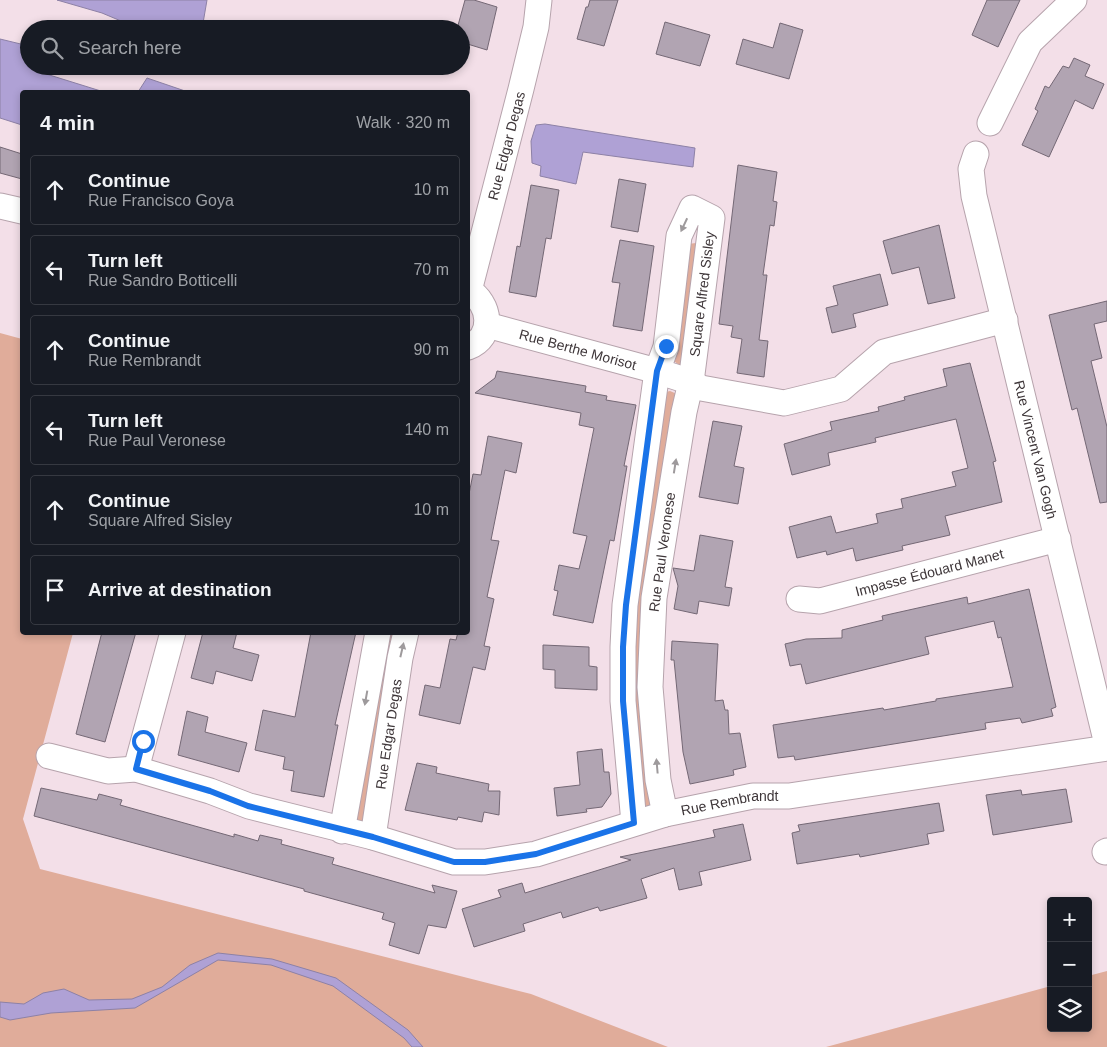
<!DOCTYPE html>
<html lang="en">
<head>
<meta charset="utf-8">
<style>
  :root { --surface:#171b24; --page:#20242c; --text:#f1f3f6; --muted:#9ea1a6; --line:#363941 }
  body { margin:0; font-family:Arial,sans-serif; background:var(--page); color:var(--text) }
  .controls { position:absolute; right:15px; bottom:15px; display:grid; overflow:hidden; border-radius:5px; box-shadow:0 2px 8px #0003 }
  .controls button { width:45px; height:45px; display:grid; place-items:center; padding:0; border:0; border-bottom:1px solid var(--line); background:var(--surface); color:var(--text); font:25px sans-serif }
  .stop { position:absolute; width:15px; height:15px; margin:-11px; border:4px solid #1a73e8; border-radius:50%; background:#fff }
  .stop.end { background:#1a73e8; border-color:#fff; box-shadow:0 1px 5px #0008 }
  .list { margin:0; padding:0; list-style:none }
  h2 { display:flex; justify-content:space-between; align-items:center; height:65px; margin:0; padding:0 20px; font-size:21px }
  h2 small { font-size:16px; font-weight:400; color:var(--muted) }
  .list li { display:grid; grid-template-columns:32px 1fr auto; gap:15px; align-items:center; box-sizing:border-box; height:70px; margin:0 10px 10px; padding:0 10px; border:1px solid var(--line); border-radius:5px }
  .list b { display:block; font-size:19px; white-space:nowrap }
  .list p { margin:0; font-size:16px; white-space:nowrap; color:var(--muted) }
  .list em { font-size:16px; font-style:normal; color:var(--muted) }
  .icon { flex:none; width:28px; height:28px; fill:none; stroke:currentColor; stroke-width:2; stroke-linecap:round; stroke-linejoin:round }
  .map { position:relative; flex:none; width:1107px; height:1047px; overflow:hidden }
  .search { position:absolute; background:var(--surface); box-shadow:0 2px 8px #0003; left:20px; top:20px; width:450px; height:55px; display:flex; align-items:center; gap:12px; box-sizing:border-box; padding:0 18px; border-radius:28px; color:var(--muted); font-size:19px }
  .panel { position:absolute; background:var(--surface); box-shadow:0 2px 8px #0003; left:20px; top:90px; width:450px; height:545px; border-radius:5px }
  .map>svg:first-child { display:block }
</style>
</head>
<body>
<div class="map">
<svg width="1107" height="1047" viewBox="0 0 1107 1047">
  <rect width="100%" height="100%" fill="#f3dfe8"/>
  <path fill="#e0ac9a" d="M696,243L698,244L684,365H679L674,361L688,244Z
    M0,333L22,339V632L73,633L23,819L40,869L531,994L668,1047H0Z
    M670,391L677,394L654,802L650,810L639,804L630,603L666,392Z
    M384,633H399L368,821L355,824Z
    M1107,971V1047H826L1051,986V1028H1088V976Z"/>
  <path fill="#afa1d5" stroke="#8d81a6" d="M57,0H207L202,29H140L102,13Z
    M0,39L29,46V66H42L43,73L104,92H22V125L0,118Z
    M147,78L188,92H138Z
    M545,124L695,148L693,167L583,152L576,184L540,176L541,166L532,163L531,141L536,125Z
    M218,953L272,959L336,978L408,1030L423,1047H412L404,1038L333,986L271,965L218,960L135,1008L51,1013L10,1020L0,1017V1002L24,1004L43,993L64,989L89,1000L132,999L162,987L190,965Z"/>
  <path fill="#b1a4b2" stroke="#746875" d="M465,0H474L497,7L487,50L461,42V29H457Z
    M590,0H618L604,46L577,39L586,7H588Z
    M987,0H1020L998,47L972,35Z
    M665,22L710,35L700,66L656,54Z
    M780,23L803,30L789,79L736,64L743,39L773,48Z
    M1074,58L1090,65L1085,76L1104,84L1093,109L1075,100L1049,157L1022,145L1038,111L1035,109L1045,86L1049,88L1063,66L1069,68Z
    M0,147L22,154V179L0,173Z
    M738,165L777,172L773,201L777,202L774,226L770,225L763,275H767L759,340L768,341L764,377L737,373L742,339L731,337L733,326L719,324Z
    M619,179L646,184L638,232L611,227Z
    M531,185L559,190L551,239L546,238L536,297L509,292L517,246L520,247Z
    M939,225L955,298L928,304L919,267L892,274L883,241Z
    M620,240L654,246L642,331L613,326L620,283L612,282Z
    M880,274L888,305L853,314L856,327L832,333L826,308L838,305L833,286Z
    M1107,301V321L1094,324L1102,358L1091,361L1107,427V502L1100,503L1077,408L1072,410L1049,315Z
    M970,363L996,461L993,462L1002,502L945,516L950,535L902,546L903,550L856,561L853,548L827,555L826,551L797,558L789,527L831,516L836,533L878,523L876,514L903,508L901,499L956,486L952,472L968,468L956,419L875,438L876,442L828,453L830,465L792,475L784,444L832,430L830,422L879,411L878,407L905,400L904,397L947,386L943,369Z
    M497,371L586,386L585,392L607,396L606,400L636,405L624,466H627L614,541L610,540L593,623L553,615L558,591L554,590L559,565L579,569L587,536L573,533L594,428L579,425L581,413L475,393L495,378Z
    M713,421L742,426L734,466L744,468L738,504L699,497Z
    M488,436L522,443L516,473L505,470L491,540L499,541L487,597L494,599L484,646L490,647L485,670L473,667L460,724L419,715L425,685L440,688L450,639L456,640L458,632H468V499L473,474L481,475Z
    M700,535L733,541L725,587L732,588L729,606L699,601L697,614L674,609L678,586L673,568L694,571Z
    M1029,589L1056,707L1051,709L1053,716L1022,723L1020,718L985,723L986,729L795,760L794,756L778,758L773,725L883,708L884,710L936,701V699L1013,687L1001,637L998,638L994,621L925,637L929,654L806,684L801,664L790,666L785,644L806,639L842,638V630L883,620L882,616L967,597L968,604Z
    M102,632H136L105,742L76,734Z
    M203,632H237L233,648L259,655L252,681L216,671L213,684L191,678Z
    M311,632H356L335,725H338L324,797L291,791L294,771L283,769L285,757L255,750L263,710L295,717Z
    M672,641L718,644L715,701L723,700L725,710H728L729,734L740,733L746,767L733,770L734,775L690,784L683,752L674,660H671Z
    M543,645L589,647V666L597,667V690L555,688V670L543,669Z
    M187,711L208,717L205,732L247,743L239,772L178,755Z
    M602,749L604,772H609L611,794L602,807L586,809L587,812L557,816L554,788L580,785L577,752Z
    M417,763L437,767L436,773L489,784L488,791H500L499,815L484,812L482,822L458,817L457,820L405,810Z
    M41,788L97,800L99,794L122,800L120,805L234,837V834L258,841L260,835L282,840L281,844L334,858L332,864L435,893L432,885L457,891L446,928L428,925L419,954L389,945L395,923L382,919L384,913L304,891V889L34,816Z
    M1066,789L1072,822L993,835L986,795L1021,790L1022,795Z
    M939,803L944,831L927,834L929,844L860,857L859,854L797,864L792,833L800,831L798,825Z
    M743,824L751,860L699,872L702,885L679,890L674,868L641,879L647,898L600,911L598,907L563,918L561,912L523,924L525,931L474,947L462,909L501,897L498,890L522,883L525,893L541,888L631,860L620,857L715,837L713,830Z"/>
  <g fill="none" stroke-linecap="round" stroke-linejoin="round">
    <defs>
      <g id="minor">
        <path d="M990,123L1030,42L1074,0"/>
        <path id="s1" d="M976,154L971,169L974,196L1107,744"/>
        <path d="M0,206L22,211"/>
        <path d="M468,290C491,303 495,337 468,347"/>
        <path id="s2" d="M469,291L521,89L536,27L539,0"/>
        <path id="s3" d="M487,325L657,371L691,382L701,388L784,403L841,389L884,352L1005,320"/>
        <path id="s4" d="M799,599L820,601L1058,539"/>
        <path id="s5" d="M49,756L108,771L136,769L210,791L249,806L373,837L454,862H485L536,854L665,814L753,796H789L1107,748"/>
        <path d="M136,769L173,632"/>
        <path d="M634,823L623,701V647L625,605L657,371L666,347L679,236L692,208L712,218L691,382L684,412L654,598L650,687L658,780L665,814"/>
        <path d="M342,831L378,632"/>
        <path id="s6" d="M373,837L400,658L406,632"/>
        <path d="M1105,852L1107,851"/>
      </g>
    </defs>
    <use href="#minor" stroke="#b6a3ac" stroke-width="27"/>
    <use href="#minor" stroke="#fff" stroke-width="25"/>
  </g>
  <defs><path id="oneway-solid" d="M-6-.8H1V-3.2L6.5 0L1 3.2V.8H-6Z" transform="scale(1.25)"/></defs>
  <g fill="#9e9a9c">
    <use href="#oneway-solid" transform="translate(684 225) rotate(115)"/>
    <use href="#oneway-solid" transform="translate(675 466) rotate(-81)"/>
    <use href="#oneway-solid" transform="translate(402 650) rotate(-77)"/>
    <use href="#oneway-solid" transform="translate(366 698) rotate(100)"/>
    <use href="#oneway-solid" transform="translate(657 766) rotate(-95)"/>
  </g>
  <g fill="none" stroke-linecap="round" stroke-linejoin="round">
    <path stroke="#1a73e8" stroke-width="6" d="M143,741L136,769L210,791L248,806L373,837L454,862H485L536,854L634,823L623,701V647L626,605L657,371L666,346"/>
  </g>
  <g text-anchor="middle" stroke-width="4.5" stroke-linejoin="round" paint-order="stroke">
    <g font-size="14" fill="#3e3639" stroke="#fff">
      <text dy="5" stroke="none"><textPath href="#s2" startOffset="150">Rue Edgar Degas</textPath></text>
      <text transform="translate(702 294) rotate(-83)" y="5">Square Alfred Sisley</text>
      <text dy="5" stroke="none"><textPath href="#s3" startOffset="94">Rue Berthe Morisot</textPath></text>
      <text dy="5" stroke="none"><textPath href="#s1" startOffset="304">Rue Vincent Van Gogh</textPath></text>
      <text transform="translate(662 552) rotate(-82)" y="5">Rue Paul Veronese</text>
      <text dy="5" stroke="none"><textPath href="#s4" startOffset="134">Impasse Édouard Manet</textPath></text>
      <text dy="5" stroke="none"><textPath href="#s6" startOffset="104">Rue Edgar Degas</textPath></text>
      <text dy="5" stroke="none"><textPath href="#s5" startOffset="704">Rue Rembrandt</textPath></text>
    </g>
  </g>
</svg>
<div class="controls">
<button>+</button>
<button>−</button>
<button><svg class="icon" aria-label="layers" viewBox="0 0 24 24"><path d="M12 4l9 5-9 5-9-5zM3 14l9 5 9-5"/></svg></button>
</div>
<div class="stop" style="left:143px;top:741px"></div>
<div class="stop end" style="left:666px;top:346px"></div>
<div class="search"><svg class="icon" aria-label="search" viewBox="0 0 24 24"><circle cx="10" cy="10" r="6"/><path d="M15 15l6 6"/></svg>Search here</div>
<section class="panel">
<h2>4 min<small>Walk · 320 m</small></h2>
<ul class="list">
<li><svg class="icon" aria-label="ahead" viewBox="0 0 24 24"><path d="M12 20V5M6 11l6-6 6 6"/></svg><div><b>Continue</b><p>Rue Francisco Goya</p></div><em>10 m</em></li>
<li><svg class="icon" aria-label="left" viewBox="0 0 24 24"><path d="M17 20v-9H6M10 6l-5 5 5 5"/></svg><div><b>Turn left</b><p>Rue Sandro Botticelli</p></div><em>70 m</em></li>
<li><svg class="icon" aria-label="ahead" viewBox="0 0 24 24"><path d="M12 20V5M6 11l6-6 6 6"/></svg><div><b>Continue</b><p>Rue Rembrandt</p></div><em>90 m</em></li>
<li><svg class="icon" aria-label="left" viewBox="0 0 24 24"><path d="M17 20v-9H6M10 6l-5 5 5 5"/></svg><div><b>Turn left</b><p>Rue Paul Veronese</p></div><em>140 m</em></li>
<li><svg class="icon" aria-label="ahead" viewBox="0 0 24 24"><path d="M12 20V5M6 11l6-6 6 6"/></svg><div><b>Continue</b><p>Square Alfred Sisley</p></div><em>10 m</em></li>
<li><svg class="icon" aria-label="arrive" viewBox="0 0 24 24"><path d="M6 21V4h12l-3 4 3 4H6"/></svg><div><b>Arrive at destination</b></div></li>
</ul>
</section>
</div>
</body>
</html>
